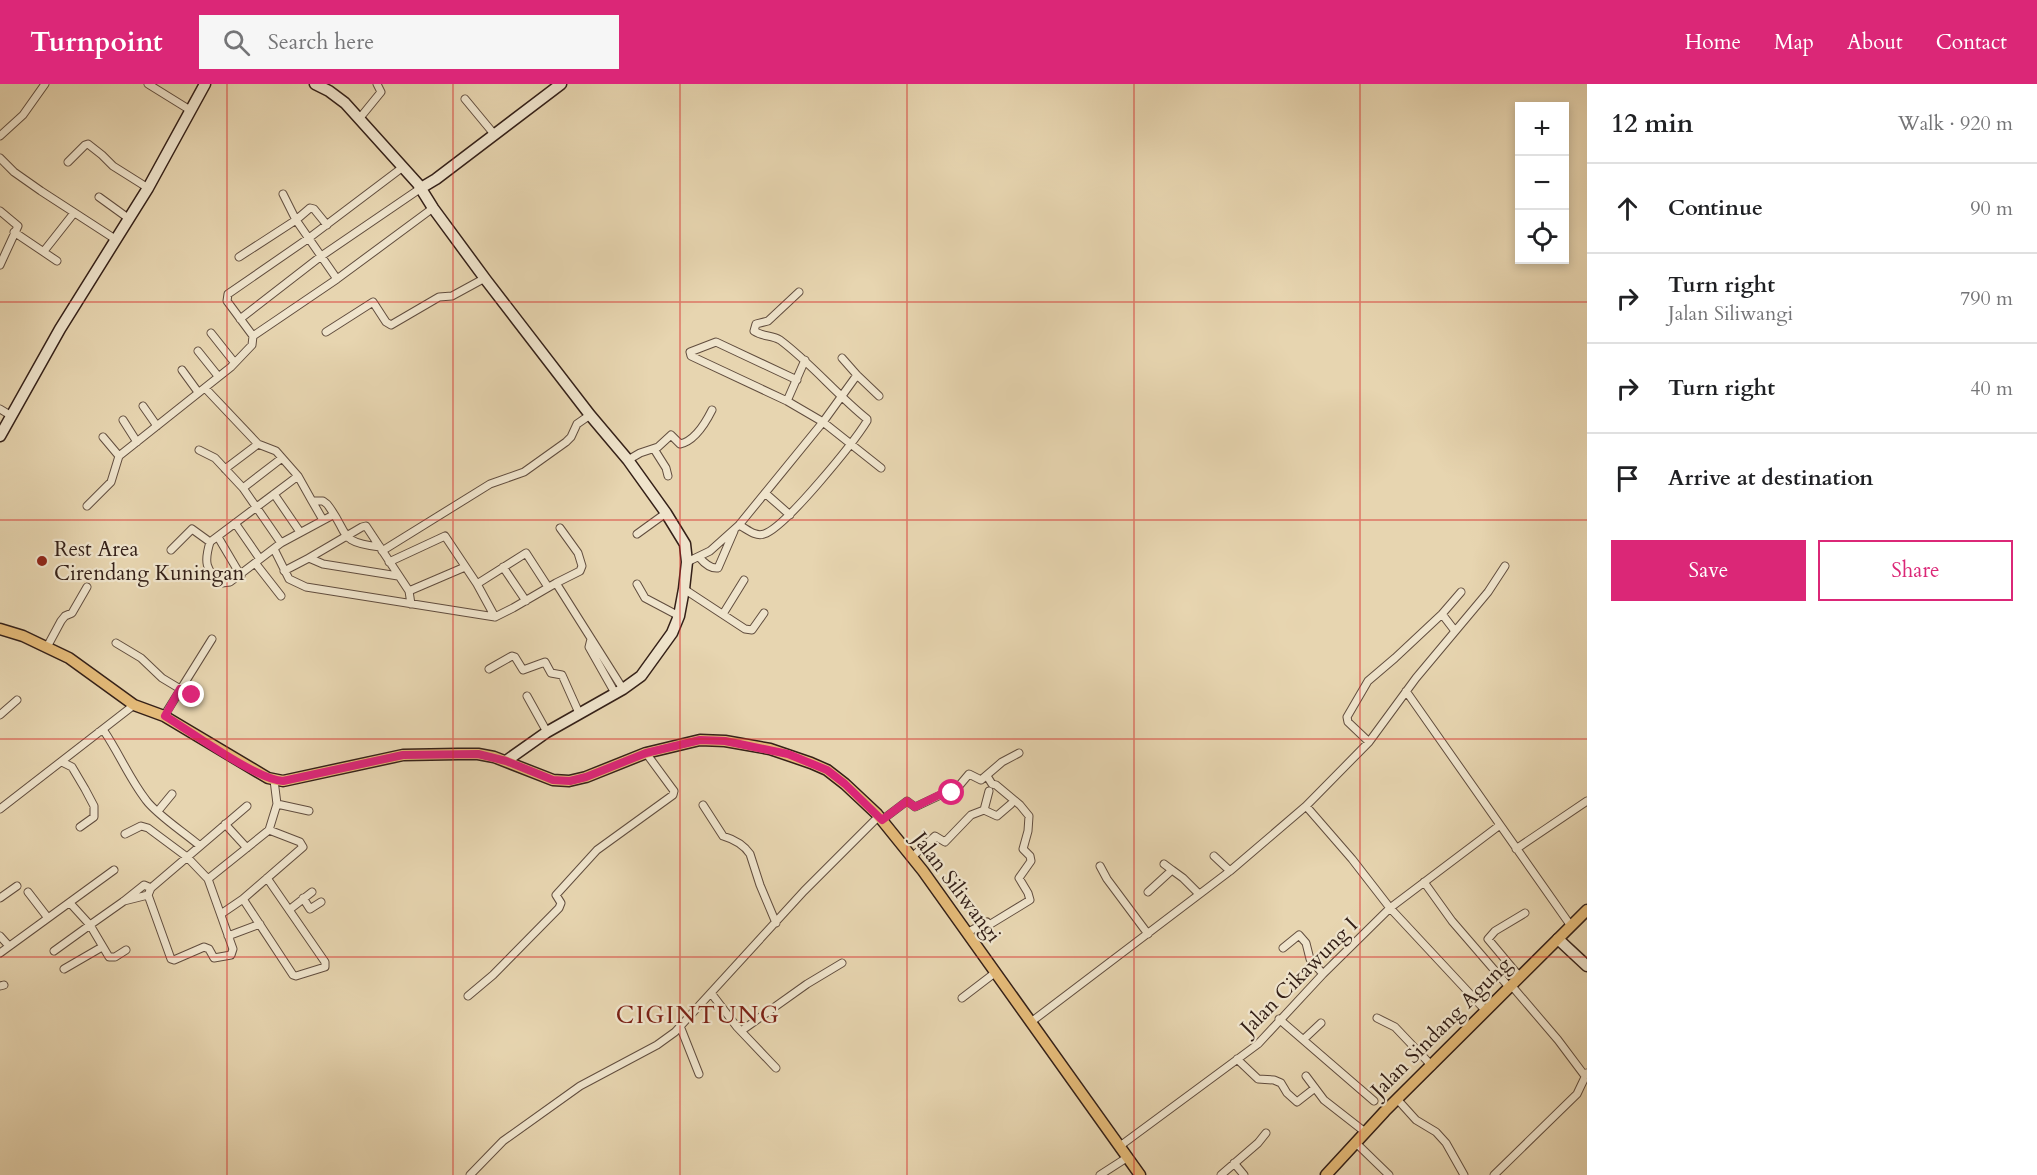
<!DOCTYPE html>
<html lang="en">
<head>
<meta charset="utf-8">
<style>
  :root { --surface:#fff; --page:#f6f6f6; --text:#202124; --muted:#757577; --line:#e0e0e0; --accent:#db2777 }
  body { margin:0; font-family:Cardo,serif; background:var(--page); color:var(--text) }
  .controls { position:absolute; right:18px; top:18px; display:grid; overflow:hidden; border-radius:0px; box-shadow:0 3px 9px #0003 }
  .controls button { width:54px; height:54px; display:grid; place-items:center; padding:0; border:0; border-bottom:2px solid var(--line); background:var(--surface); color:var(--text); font:30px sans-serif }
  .stop { position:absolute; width:18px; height:18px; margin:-14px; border:4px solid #db2777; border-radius:50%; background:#fff }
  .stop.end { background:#db2777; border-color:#fff; box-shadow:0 2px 6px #0008 }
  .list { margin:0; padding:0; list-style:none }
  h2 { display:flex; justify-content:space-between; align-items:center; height:78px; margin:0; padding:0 24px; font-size:26px }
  h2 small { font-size:20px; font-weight:400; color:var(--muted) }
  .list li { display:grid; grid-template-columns:39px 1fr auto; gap:18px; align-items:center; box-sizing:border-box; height:90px; padding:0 24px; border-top:2px solid var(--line) }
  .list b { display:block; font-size:22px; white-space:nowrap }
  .list p { margin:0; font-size:20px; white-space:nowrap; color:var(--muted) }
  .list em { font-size:20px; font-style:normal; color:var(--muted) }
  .actions { display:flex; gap:12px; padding:18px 24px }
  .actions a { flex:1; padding:14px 0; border:2px solid var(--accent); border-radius:0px; text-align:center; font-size:21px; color:var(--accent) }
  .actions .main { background:var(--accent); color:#fff }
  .icon { flex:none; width:33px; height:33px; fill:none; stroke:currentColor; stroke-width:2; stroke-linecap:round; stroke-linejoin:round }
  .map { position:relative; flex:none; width:1587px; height:1091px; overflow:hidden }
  header { display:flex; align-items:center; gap:36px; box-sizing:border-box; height:84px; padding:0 30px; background:var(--accent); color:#fff }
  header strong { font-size:28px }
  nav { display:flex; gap:33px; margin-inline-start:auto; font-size:21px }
  .search { width:420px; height:54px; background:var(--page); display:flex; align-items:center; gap:15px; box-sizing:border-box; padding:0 21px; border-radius:0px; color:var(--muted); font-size:22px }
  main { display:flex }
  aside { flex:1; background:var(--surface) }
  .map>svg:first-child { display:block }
</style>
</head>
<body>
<header>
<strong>Turnpoint</strong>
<div class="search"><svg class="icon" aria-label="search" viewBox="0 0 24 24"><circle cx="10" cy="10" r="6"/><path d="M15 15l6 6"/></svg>Search here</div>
<nav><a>Home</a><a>Map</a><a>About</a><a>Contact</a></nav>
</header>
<main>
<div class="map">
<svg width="1587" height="1091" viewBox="0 0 1587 1091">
  <rect width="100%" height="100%" fill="#e7d5b0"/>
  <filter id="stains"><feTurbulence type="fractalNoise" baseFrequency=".00333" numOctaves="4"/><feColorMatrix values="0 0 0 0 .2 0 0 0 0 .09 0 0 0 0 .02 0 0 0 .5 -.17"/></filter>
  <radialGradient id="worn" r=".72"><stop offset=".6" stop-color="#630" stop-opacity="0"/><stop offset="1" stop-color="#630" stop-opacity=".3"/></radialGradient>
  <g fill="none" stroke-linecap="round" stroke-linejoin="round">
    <defs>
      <path id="street" d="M148,0L190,26
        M465,15L494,50
        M359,35L381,8L377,0
        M0,52L23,31L45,0
        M0,74L14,88L41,107L115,155
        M68,78L85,61L88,60L102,71L113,82L148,104
        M283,110L296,136L337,195
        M99,113L128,134
        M0,127L18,142L0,181
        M14,148L57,177
        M44,167L74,129
        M239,173L296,136L310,124L314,125L327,141
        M240,235L320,173L421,104
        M326,248L373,218L386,238L391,241L439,213L452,212L485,194
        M211,249L234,278
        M253,252L227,217L228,210L309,154L403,83
        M198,267L218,292
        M842,274L857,291L879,312
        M182,286L198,308
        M797,296L716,258L690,268L691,272L787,317L823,338L881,384
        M205,304L258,360L276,367L298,392L312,417H323L327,420C350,449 336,458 380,463
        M787,317L805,276
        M143,322L157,342
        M0,325L10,331
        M123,336L137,358
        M103,353L119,372
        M654,365L666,384L668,392
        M199,366L215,374L243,404L281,459
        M628,376L640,369L658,363L671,351L680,360C695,357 706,338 712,326
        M225,385L258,360
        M298,392L210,458C204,478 205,486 222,499L230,498L281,459L333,431
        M243,404L282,374
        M765,409L790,431
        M274,410L300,448
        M312,417L323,436
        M87,422L111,398L119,372L231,283L252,261L253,252L337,195L433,124
        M235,439L260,475
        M739,441C747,445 755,453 764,450C785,444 854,358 867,337V335C836,310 811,279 780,256C772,251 763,253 754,247L756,240L768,237L799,208
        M637,450L666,429
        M218,453L241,492
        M274,465L289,495L306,503L495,533L513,524L556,499L623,605
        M171,466L192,445L210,458
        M382,467L490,400L524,388L566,358L571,353L577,340L590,331
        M699,473C704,479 710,485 718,484L734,447
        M309,474L362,443L366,442L409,507L411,520
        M389,478L445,452L477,500L495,533
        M687,478L710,467L739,441L823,338L857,291
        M256,480L281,512
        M503,483L526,517
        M284,487L309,474L323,480L398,492
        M556,499L580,487L582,482L578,469L560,444
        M477,500L526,469L548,503
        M637,500L645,514L679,532
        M684,505L745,545L752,546L764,529
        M409,507L465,483
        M723,530L744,496
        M1442,530L1455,547
        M591,555L589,563L615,609
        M116,559L141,574L162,594L197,615
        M47,563L61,537L65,532L72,529L87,503
        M489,585L512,572L515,573L523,586L545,578L551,589L562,591L579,629
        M1406,607L1571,842
        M527,612L547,648
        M0,631L17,616
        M164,632L212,555
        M99,648L104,647C119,669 129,694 146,716C157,731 185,749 200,762
        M1369,658L1348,638L1347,633L1368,597L1395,574L1442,530L1461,508
        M62,678L72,683L85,705L94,722V733L80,743
        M277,720L309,727
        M703,721L723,752C733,755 744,761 750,770L760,801L776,839
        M1306,722L1352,775L1390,824L1486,927
        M0,725L134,621
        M984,726L997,732L1011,720
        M158,727L172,710
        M882,736L907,717L915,723L949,707L953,709L969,690L981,696L1002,678L1019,669
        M225,740L247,764
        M125,750L141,742L148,744L187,773L208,795
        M1516,765L1587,717
        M1214,772L1230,787
        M912,773L935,752L945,758L971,731L984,726L989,707
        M1100,782L1107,795L1148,850
        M1172,786L1183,794L1199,810
        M1424,798L1452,837L1509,903
        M28,808L48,834
        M1148,808L1172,786L1164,780
        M148,811L171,875L174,876L204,863L209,865L214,874L231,871L233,865L208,795L269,746L277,720L274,696
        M0,814L17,802
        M303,814L310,825L321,818
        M243,815L293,891L296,892L325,883V878L267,794
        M124,817L148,811L151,804L247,722
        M70,819L90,841L124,817L144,801L151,804
        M289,826L312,808
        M221,830L243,815L303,763L300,758L269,746
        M968,848L987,838L989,841L1030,816L1028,809L1019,794L1031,777L1030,772L1023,765L1028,747L1029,732L1020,721L996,701L992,700L987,692
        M0,852L9,862
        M228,852L260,840
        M1283,864L1299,851L1306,859L1310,875L1323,890
        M54,867L90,841L109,873H115L126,866
        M0,869L114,786
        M64,885L102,863
        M1519,892L1488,855L1495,847L1525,829
        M1511,901L1558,956L1585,992
        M0,902L4,901
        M711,909L737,943L776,984
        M468,912L493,891L559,824L561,819L556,811L597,766L673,711L674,707L671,703L646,669
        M962,914L996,888
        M1377,934L1395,943L1432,982
        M1279,935L1374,1017
        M1031,938L1230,787L1306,722L1369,658L1416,594L1488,508L1505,482
        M680,942L699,990
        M741,947L807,900L842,879
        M1304,955L1321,939
        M1237,975L1258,995L1274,996L1281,999L1287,1009L1297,1018L1315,1004
        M1306,992L1324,1016L1365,1048
        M1397,1015L1416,1036L1436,1048L1446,1059L1464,1091
        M1355,1058L1389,1091
        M1120,1062L1258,960L1323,890L1390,824L1500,741
        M1234,1079L1244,1091
        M470,1091L503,1057L580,1002L657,961L675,948L804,807L879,732
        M1100,1091L1128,1073
        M1221,1091L1258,1059L1266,1049
        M1494,1091L1577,1010L1587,989"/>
      <path id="secondary" d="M315,0L329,7L345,19L418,100L433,124L486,196L590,331L628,376L666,429L685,460L687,478L684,505L679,532L672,549L641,592L623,605L547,648L506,677
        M421,104L436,95L561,0
        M0,352L60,245L148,104L205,0
        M1558,855L1587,882"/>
      <path id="primary" d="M0,545L23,552L69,574L134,621L164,632L268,694L283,697L403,671L458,670H478L494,673L553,696L569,697L586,693L646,669L700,656L725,657L770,665L811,679L827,686L845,700L877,730L923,787L1140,1091
        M1326,1091L1385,1027L1587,826"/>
    </defs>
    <use href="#street" stroke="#614d3e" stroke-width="9"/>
    <use href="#secondary" stroke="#342018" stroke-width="13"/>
    <use href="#primary" stroke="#342018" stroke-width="13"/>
    <use href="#street" stroke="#efe4cc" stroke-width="7"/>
    <use href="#secondary" stroke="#efe4cc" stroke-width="10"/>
    <use href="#primary" stroke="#e4ba78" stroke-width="10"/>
  </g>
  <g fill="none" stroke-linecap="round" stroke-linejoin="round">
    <path stroke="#db2777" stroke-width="8" d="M192,611L180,605L165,632C190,647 257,696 283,697L403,671L478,670L506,677L553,696L570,697L586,693L646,669L700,656L725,657L788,670L827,686L845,700L882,736L907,717L915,723L949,706L952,709"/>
  </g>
  <path fill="none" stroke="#d62828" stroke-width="1.5" stroke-opacity="0.55" d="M227,0V1091M453,0V1091M680,0V1091M907,0V1091M1134,0V1091M1360,0V1091M0,218H1587M0,436H1587M0,655H1587M0,873H1587"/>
  <circle fill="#8f2418" stroke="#efe4cc" stroke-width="2" cx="42" cy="477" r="6"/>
  <g text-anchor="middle" stroke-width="4.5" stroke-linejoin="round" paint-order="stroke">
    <g font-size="21" fill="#342018" stroke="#efe4cc" text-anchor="start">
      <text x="54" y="472">Rest Area<tspan x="54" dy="24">Cirendang Kuningan</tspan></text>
    </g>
    <g font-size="21" fill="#342018" stroke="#efe4cc">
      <text transform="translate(957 803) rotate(53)" y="7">Jalan Siliwangi</text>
      <text transform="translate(1299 892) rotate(-45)" y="7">Jalan Cikawung I</text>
      <text transform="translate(1441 943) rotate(-45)" y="7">Jalan Sindang Agung</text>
    </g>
    <g font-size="24" letter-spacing="1.5" fill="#7a1f14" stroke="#efe4cc">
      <text x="698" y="939">CIGINTUNG</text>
    </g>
  </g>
  <rect width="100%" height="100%" filter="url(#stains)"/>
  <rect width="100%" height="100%" fill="url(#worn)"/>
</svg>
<div class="controls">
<button>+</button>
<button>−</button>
<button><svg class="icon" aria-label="locate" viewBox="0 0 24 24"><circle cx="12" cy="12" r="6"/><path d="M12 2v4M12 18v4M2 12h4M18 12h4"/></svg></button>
</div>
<div class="stop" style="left:952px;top:709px"></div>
<div class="stop end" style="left:192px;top:611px"></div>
</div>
<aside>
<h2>12 min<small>Walk · 920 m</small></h2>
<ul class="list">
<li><svg class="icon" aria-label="ahead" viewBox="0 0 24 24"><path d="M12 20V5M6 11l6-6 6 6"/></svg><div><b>Continue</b></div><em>90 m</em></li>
<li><svg class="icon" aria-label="right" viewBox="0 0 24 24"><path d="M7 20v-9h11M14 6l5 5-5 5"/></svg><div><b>Turn right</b><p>Jalan Siliwangi</p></div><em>790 m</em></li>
<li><svg class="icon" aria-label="right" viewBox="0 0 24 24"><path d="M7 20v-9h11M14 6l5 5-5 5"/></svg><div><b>Turn right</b></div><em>40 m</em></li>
<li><svg class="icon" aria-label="arrive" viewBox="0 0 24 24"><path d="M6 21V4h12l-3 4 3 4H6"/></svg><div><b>Arrive at destination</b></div></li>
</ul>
<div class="actions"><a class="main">Save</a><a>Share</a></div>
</aside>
</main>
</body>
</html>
